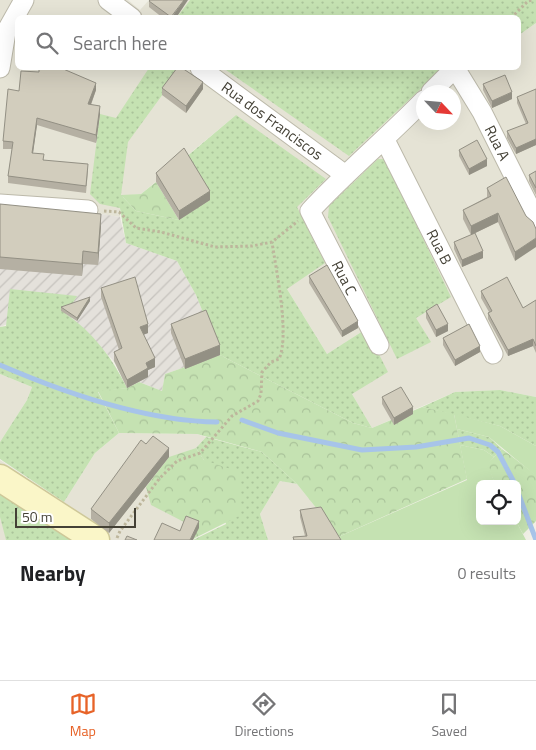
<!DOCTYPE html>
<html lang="en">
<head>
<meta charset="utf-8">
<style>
  :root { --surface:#fff; --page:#f6f6f6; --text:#202124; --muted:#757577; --line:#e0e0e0; --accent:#e76328 }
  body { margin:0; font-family:"Titillium Web",sans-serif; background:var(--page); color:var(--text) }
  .controls { position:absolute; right:15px; bottom:15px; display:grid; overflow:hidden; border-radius:8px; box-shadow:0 5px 20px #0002 }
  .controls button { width:45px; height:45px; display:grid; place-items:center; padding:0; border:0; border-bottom:1px solid var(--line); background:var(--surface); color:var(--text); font:25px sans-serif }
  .compass { position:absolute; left:416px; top:85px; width:45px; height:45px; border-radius:50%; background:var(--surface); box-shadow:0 5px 20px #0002; rotate:116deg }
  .scale { position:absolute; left:15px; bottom:12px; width:121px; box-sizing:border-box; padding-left:5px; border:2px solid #444136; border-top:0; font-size:14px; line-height:18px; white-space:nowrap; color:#444136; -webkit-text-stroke:4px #fff; paint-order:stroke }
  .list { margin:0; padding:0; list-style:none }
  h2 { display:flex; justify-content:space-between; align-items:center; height:65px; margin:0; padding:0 20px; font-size:21px }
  h2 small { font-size:16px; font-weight:400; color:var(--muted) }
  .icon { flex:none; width:28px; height:28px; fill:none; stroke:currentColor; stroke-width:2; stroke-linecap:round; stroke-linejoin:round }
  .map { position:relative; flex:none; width:536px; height:540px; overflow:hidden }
  .search { position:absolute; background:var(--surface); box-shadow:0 5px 20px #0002; left:15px; right:15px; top:15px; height:55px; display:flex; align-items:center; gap:12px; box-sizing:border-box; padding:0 18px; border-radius:8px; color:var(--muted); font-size:19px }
  .sheet { height:140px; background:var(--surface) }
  nav { display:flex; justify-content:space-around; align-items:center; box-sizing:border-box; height:70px; border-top:1px solid var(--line); background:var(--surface); font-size:14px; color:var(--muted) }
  nav a { display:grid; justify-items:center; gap:2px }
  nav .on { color:var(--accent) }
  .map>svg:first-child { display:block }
</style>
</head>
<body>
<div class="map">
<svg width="536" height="540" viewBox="0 0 536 540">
  <defs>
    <pattern id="industrial-furrows" width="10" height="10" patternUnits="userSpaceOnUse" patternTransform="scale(1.25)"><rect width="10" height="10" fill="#e4e1db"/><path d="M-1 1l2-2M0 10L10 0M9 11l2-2" fill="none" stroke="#c5c2bd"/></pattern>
    <pattern id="grass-dots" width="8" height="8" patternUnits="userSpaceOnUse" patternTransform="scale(1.25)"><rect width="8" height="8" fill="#c5e2b2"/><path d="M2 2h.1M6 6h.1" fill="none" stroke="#aac39a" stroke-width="1.8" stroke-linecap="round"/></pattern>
    <pattern id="forest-crowns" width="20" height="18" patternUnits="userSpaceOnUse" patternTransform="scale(1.25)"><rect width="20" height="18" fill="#c5e2b2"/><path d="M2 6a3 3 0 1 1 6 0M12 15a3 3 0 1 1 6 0" fill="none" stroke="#aac39a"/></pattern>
  </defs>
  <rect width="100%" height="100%" fill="#f1f0e6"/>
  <path fill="#e5e3d5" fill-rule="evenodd" d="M0,0H128L140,10L149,0H190L177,17L18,18V68H223L349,155L443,68H518L519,35L536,23V397L500,390L455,392L372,428L352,394L366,329L327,354L287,289L236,115L141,194L121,196L120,217L95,213L0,217ZM424,92H454V122H424Z
    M0,374L32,387L27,400L0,442Z
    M119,433L197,434L206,437L196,448L169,458L193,540H0V460L64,502L95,453Z
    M280,481L297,484L321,514L337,540H268L260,514Z"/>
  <path fill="url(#industrial-furrows)" d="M95,213L120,217L126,243L177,261L196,295L220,355L165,374L162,391L139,382L127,388L114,361L66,314L76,297L0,327V217Z"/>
  <path fill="url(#grass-dots)" d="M190,0H536V23L519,35L518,18L177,17Z
    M149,68H174L179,72L128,142L121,195L136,211L179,220L185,158L236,115L326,179L297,207L325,263L287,289L327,354L366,329L388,372L352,394L372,428L353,423L220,355L196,295L177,261L126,243L120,208L100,204L90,194L100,114L116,118Z
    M223,68H443L349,156Z
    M378,159H385L451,297L416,318L431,342L397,359L328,217L329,206Z
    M10,289L77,296L66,314C93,332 113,359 127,388L98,392L119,433L95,453L64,502L0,459V442L27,400L32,387L0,374V327L6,326Z
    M500,390L536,397V446L500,426L422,407L455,392Z
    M457,429L489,437L502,449L494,457L484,450L460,445Z
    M206,437L262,452L297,484L280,481L260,514L268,540H193L226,524L204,460L196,448Z
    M0,489L77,540H6L0,517Z"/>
  <path fill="url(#forest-crowns)" d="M156,182L179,220L136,211L121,195L141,194Z
    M220,355L353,423L372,428L422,407L454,414L467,479L336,538L321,514L297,484L262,452L197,434L119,433L98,391L127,388L139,382L162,391L165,374Z
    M196,448L204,460L239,472V516L193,539L186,523L151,505L146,487L169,457Z
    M502,449L536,475V521L523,534L516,521L517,484H495L487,464Z"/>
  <path fill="#c5e2b2" d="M454,414L500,426L536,446V479L535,475L489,437L457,429Z
    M460,445L484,450L494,457L488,464L495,484H480V521H516L526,540H337L336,538L467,480Z"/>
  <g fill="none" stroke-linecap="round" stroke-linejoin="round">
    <path stroke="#a7c4e9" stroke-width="5" d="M0,365C65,393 146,421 217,422
      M242,420L278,433L362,450L416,447L469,438L490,445L498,452L515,484
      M517,490L536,540"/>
    <defs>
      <path id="street" d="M108,0L132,18
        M0,68L6,32L24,0
        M200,68L344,174
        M431,92L455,68L482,112L536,220
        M385,140L493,354
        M0,204L88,210
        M379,345L310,211C346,172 386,139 424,100"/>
      <path id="secondary" d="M0,478L96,540"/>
    </defs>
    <use href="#street" stroke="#bcb9aa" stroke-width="21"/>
    <use href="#secondary" stroke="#cec899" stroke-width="29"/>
    <path stroke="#bdb69c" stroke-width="3" stroke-dasharray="2.5 2.5" stroke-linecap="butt" d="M511,18L528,1L533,0
      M104,211L119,212L136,228L161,232L215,247L252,246L272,242L298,221
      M117,538L120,531L159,479L177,461L200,453L232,416L258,401L261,394L262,372L271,362L279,359C290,335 276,270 272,242"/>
    <use href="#street" stroke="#fff" stroke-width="19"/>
    <use href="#secondary" stroke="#faf6c8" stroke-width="26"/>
  </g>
  <path fill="#b5b0a3" d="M149,1L176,18H163L149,7Z
    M483,84L512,99L492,108L483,90Z
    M162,88L203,89L186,113L162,95Z
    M536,89V145L516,154L507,138V131L526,124L517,103V97Z
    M96,90L91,105L100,114L96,143L37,125L33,153L44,160L88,171L86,193L8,183V176L12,149H3V141L19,91Z
    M459,150L487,166L469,175L459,156Z
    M536,171V195L529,181V175Z
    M156,173L210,200L179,220L156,182Z
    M487,188L526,216L515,261L498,222L471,235L463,219V210L487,197Z
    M0,204L101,226L98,265L83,264L82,276L0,269Z
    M454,242L483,258L462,267L454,249Z
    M309,276L358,328L342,337L309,283Z
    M101,288L148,333L143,335L155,367L148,370V377L127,388L114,361V352L119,350L101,297Z
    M481,291L523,308L536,300V353L533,346L508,356L488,319V313L489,312L481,298Z
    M90,301L77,321L61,311V307Z
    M426,311L448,331L436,337L426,318Z
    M171,324L220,355L185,369L171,333Z
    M443,338L480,352L455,366L443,345Z
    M382,397L413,414L394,425L382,404Z
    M146,444L169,457L109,533L91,519V509Z
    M300,510L341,540H293V537L305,536L300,517Z"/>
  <path fill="#939084" d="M184,0H188L176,18H171Z
    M203,82V89L186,113V106Z
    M96,83V90L88,112V104Z
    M512,92V99L492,108V101Z
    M100,106V114L96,143V135Z
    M37,118V125L32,160V153Z
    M536,139V145L516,154V148Z
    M487,159V166L469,175V169Z
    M210,191V200L179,220V211Z
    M498,213V222L471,235V226Z
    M101,214V226L98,265V253Z
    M536,238V247L515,261V252Z
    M83,251V264L82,276V264Z
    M483,251V258L462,267V260Z
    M90,297V301L77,321V318Z
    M358,321V328L342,337V331Z
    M148,324V333L140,336V327Z
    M448,324V331L436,337V330Z
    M533,339V346L508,356V350Z
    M220,345V355L185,369V359Z
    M480,346V352L455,366V360Z
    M155,358V367L148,370V377L127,388V380L146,363Z
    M413,407V414L394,425V418Z
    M169,448V457L109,533V523Z
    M199,521V528L193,540H190Z"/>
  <path fill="#d2cdbd" stroke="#939084" d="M150,0H184L171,17L149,1Z
    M39,68H61L96,83L88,104L100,106L96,135L37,118L32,153L44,154L43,160L88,164L86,186L8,176L13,142L3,141L8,89L19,91L21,71L39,72Z
    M177,68H182L203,82L186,106L162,88Z
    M505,75L512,92L492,101L483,84Z
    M536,89V139L516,148L507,131L528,123L517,97Z
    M477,140L487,159L469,169L459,150Z
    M184,148L210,191L179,211L156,173Z
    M536,171V188L529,175Z
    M506,177L526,216L533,222L536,229V238L515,252L498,213L471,226L463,210L491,196L487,188Z
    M0,204L101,214L98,253L83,251L82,264L0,257Z
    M475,233L483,251L462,260L454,242Z
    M327,265L358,321L342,331L309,276Z
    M135,277L148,324L140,327L155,358L146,363L148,368L127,380L114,352L122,348L101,288Z
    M507,277L523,308L536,300V346L533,339L508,350L488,313L492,311L481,291Z
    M90,297L77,318L61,307Z
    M437,304L448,324L436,330L426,311Z
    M206,310L220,345L185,359L171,324Z
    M469,324L480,346L455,360L443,338Z
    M401,387L413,407L394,418L382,397Z
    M153,436L169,448L109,523L91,509L141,440L146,444Z
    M321,507L341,540H294L293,537L307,536L300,510Z
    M186,516L199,521L190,540H154L162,523L180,531Z
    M127,536L137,540H125Z"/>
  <g text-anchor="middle" stroke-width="4" stroke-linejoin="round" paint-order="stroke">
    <g font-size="15" fill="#444136" stroke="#fff">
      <text transform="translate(272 121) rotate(36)" y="5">Rua dos Franciscos</text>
      <text transform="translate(497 143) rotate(63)" y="5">Rua A</text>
      <text transform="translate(439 247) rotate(63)" y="5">Rua B</text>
      <text transform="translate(344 278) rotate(63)" y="5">Rua C</text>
    </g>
  </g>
</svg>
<div class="controls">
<button><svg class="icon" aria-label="locate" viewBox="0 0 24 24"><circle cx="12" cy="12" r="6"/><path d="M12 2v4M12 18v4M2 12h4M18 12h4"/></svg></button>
</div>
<svg class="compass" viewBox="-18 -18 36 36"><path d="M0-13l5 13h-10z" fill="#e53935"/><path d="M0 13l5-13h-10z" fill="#757577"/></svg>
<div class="scale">50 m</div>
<div class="search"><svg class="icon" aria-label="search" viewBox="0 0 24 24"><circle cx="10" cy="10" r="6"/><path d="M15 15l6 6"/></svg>Search here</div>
</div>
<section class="sheet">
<h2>Nearby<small>0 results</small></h2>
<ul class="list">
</ul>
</section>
<nav>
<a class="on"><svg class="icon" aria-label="map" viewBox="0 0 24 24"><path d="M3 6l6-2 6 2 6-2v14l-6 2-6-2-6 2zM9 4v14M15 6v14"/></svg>Map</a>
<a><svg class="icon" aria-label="directions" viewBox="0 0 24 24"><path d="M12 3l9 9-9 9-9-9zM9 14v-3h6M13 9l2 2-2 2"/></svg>Directions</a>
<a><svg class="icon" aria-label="saved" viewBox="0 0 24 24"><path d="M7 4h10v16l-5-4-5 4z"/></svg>Saved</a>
</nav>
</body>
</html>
